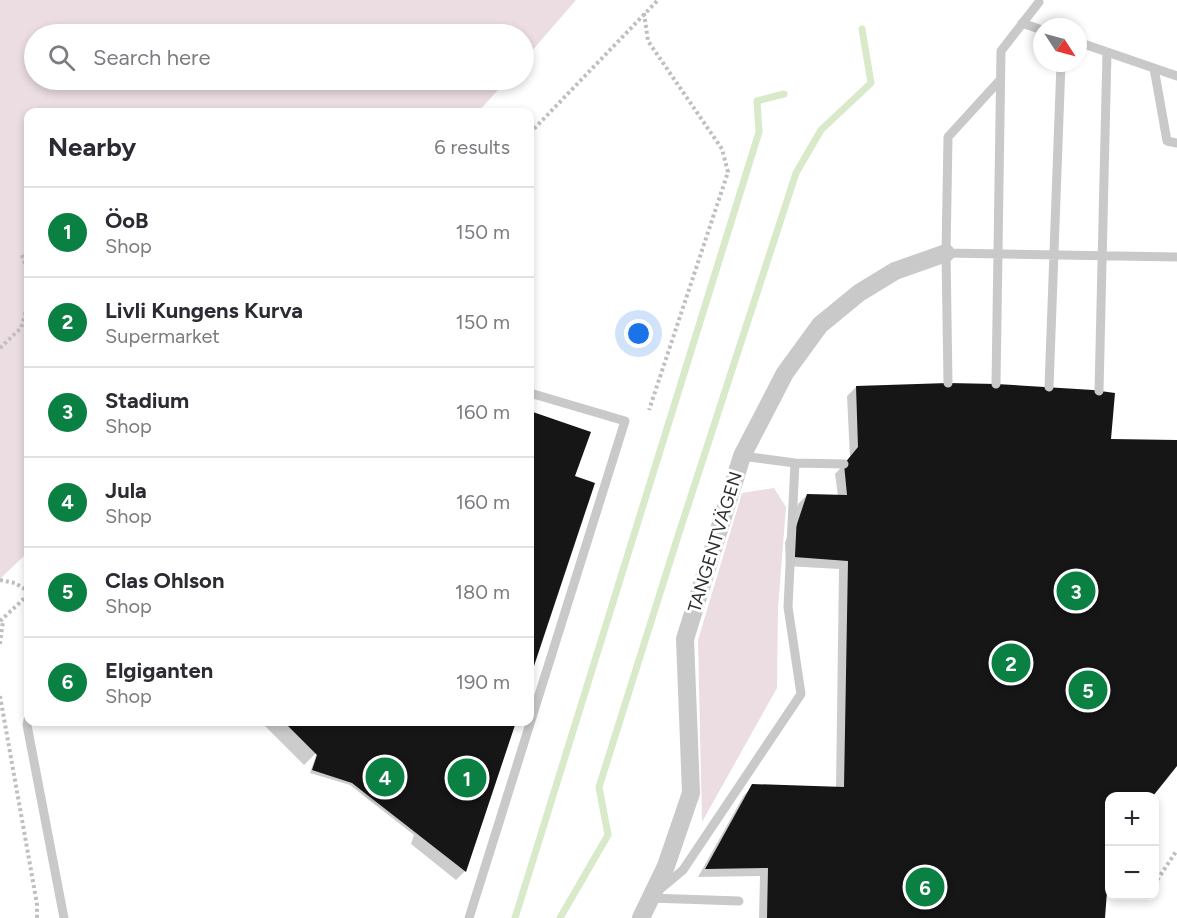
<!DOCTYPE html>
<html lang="en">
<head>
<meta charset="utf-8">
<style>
  :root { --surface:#fff; --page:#f7f7f7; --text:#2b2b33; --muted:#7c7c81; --line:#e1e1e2; --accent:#0b8043 }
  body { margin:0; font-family:Figtree,sans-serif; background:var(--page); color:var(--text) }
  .controls { position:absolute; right:18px; bottom:18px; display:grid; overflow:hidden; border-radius:12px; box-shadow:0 3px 9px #0003 }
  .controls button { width:54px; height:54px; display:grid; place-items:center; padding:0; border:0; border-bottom:2px solid var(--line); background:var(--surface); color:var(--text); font:30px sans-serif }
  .compass { position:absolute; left:1033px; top:18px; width:54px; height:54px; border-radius:50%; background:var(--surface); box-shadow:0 3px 9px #0003; rotate:126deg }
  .you { position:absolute; left:639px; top:334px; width:21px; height:21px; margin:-15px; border:4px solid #fff; border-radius:50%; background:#1a73e8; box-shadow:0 0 0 9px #1a73e833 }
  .badge { display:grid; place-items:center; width:39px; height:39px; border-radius:50%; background:var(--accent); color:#fff; font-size:20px; font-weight:700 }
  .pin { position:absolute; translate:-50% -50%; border:3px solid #fff; box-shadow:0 2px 6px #0006 }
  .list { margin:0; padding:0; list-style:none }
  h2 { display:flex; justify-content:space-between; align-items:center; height:78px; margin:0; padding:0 24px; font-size:26px }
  h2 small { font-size:20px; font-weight:400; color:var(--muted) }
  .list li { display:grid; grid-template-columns:39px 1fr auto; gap:18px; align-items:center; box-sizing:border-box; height:90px; padding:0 24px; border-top:2px solid var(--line) }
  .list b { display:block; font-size:22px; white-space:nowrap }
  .list p { margin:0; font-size:20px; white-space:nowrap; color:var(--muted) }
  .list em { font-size:20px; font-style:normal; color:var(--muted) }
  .icon { flex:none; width:33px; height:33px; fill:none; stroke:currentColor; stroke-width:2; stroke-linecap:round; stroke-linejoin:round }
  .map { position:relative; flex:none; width:1177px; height:918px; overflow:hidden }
  .search { position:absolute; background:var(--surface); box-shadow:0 3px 9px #0003; left:24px; top:24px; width:510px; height:66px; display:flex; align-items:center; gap:15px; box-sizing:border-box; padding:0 21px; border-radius:33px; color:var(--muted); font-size:22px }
  .panel { position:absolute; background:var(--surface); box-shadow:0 3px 9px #0003; left:24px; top:108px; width:510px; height:618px; border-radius:12px }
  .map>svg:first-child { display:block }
</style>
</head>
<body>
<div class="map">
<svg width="1177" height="918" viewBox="0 0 1177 918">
  <rect width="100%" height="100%" fill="#fff"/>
  <path fill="#ebdde2" d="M0,0H576L524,60V34H34V80H507L478,112H28V552L0,579Z
    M774,488L786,507L778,608L777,688L702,822L698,640L742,493Z"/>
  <path fill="#0003" d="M856,387L1109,441L1177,442V764L1151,796H1110L1103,918H759L760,876L698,877L744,795L753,786L836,788L839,569L786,566L785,543L798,504L807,495L838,496L835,474L850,458L847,396Z
    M530,412L589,433L573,476L593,484L530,675Z
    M261,722H514L465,871L456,880L411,844L414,835L350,785L310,773L317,752L304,765Z"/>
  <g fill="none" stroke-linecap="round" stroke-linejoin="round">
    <path stroke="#d8eaca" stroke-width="7" d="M515,918L759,132L757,101L784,94
      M560,918L608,835L599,787L678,536L796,173L821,130L871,83L862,29"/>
  </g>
  <path fill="#161616" d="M948,383L996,384L1093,390L1115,393L1111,439L1177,440V766L1153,796H1110V851L1105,918H767L768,868L705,869L752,784L844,787L848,561L794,557V533L807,494L847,495L844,464L858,447L856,386Z
    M530,411L591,432L575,476L595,483L530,678Z
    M284,722H516L466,872L352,783L312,770L317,755Z"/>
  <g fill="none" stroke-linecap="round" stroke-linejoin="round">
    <path stroke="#bfbfbf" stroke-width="4" stroke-dasharray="3 3" stroke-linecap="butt" d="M644,13L648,41L722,149L728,172L649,410
      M530,133L658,0
      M22,255L28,272
      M0,348L21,328L28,304
      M0,580L15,583L28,591
      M0,621L28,595
      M0,644L3,620
      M0,696L37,904V918
      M1154,885L1177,850"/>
    <path stroke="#c9c9c9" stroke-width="9" d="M1022,23L1042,30
      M1078,42L1177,76
      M1154,68L1167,141L1177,143
      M946,253L1177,257
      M948,383L946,253L948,137L1000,80
      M996,384L1001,51L1039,2
      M1049,387L1061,63
      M1099,391L1107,52
      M742,456L795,463L844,464
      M28,720L27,725L64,918
      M659,890L683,870L801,694L788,607L795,463
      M650,898L739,901
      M469,918L625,421L530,393"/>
    <path stroke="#c9c9c9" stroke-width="18" d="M641,918L666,866L691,793L685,639L742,456L785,373L820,325L859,293L895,271L946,253"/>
  </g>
  <g text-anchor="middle" stroke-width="6" stroke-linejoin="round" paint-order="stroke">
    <g font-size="18" fill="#2f2f2f" stroke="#fff">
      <text transform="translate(715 542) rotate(-73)" y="6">TANGENTVÄGEN</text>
    </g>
  </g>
</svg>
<div class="controls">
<button>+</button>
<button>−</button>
</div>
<svg class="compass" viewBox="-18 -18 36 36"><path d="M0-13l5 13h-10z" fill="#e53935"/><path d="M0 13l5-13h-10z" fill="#7c7c81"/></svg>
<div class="you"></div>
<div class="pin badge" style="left:467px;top:778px">1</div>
<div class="pin badge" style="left:1011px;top:663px">2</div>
<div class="pin badge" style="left:1076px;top:591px">3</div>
<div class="pin badge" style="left:385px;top:777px">4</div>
<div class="pin badge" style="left:1088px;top:690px">5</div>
<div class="pin badge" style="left:925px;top:887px">6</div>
<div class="search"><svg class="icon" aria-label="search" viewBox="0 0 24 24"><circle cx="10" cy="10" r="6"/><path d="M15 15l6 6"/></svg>Search here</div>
<section class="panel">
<h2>Nearby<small>6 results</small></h2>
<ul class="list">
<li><span class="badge">1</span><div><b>ÖoB</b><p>Shop</p></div><em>150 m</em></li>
<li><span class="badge">2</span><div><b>Livli Kungens Kurva</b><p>Supermarket</p></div><em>150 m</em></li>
<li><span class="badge">3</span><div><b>Stadium</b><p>Shop</p></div><em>160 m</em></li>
<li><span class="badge">4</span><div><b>Jula</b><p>Shop</p></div><em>160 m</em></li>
<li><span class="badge">5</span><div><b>Clas Ohlson</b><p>Shop</p></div><em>180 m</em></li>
<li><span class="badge">6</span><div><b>Elgiganten</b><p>Shop</p></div><em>190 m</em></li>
</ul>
</section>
</div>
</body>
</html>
